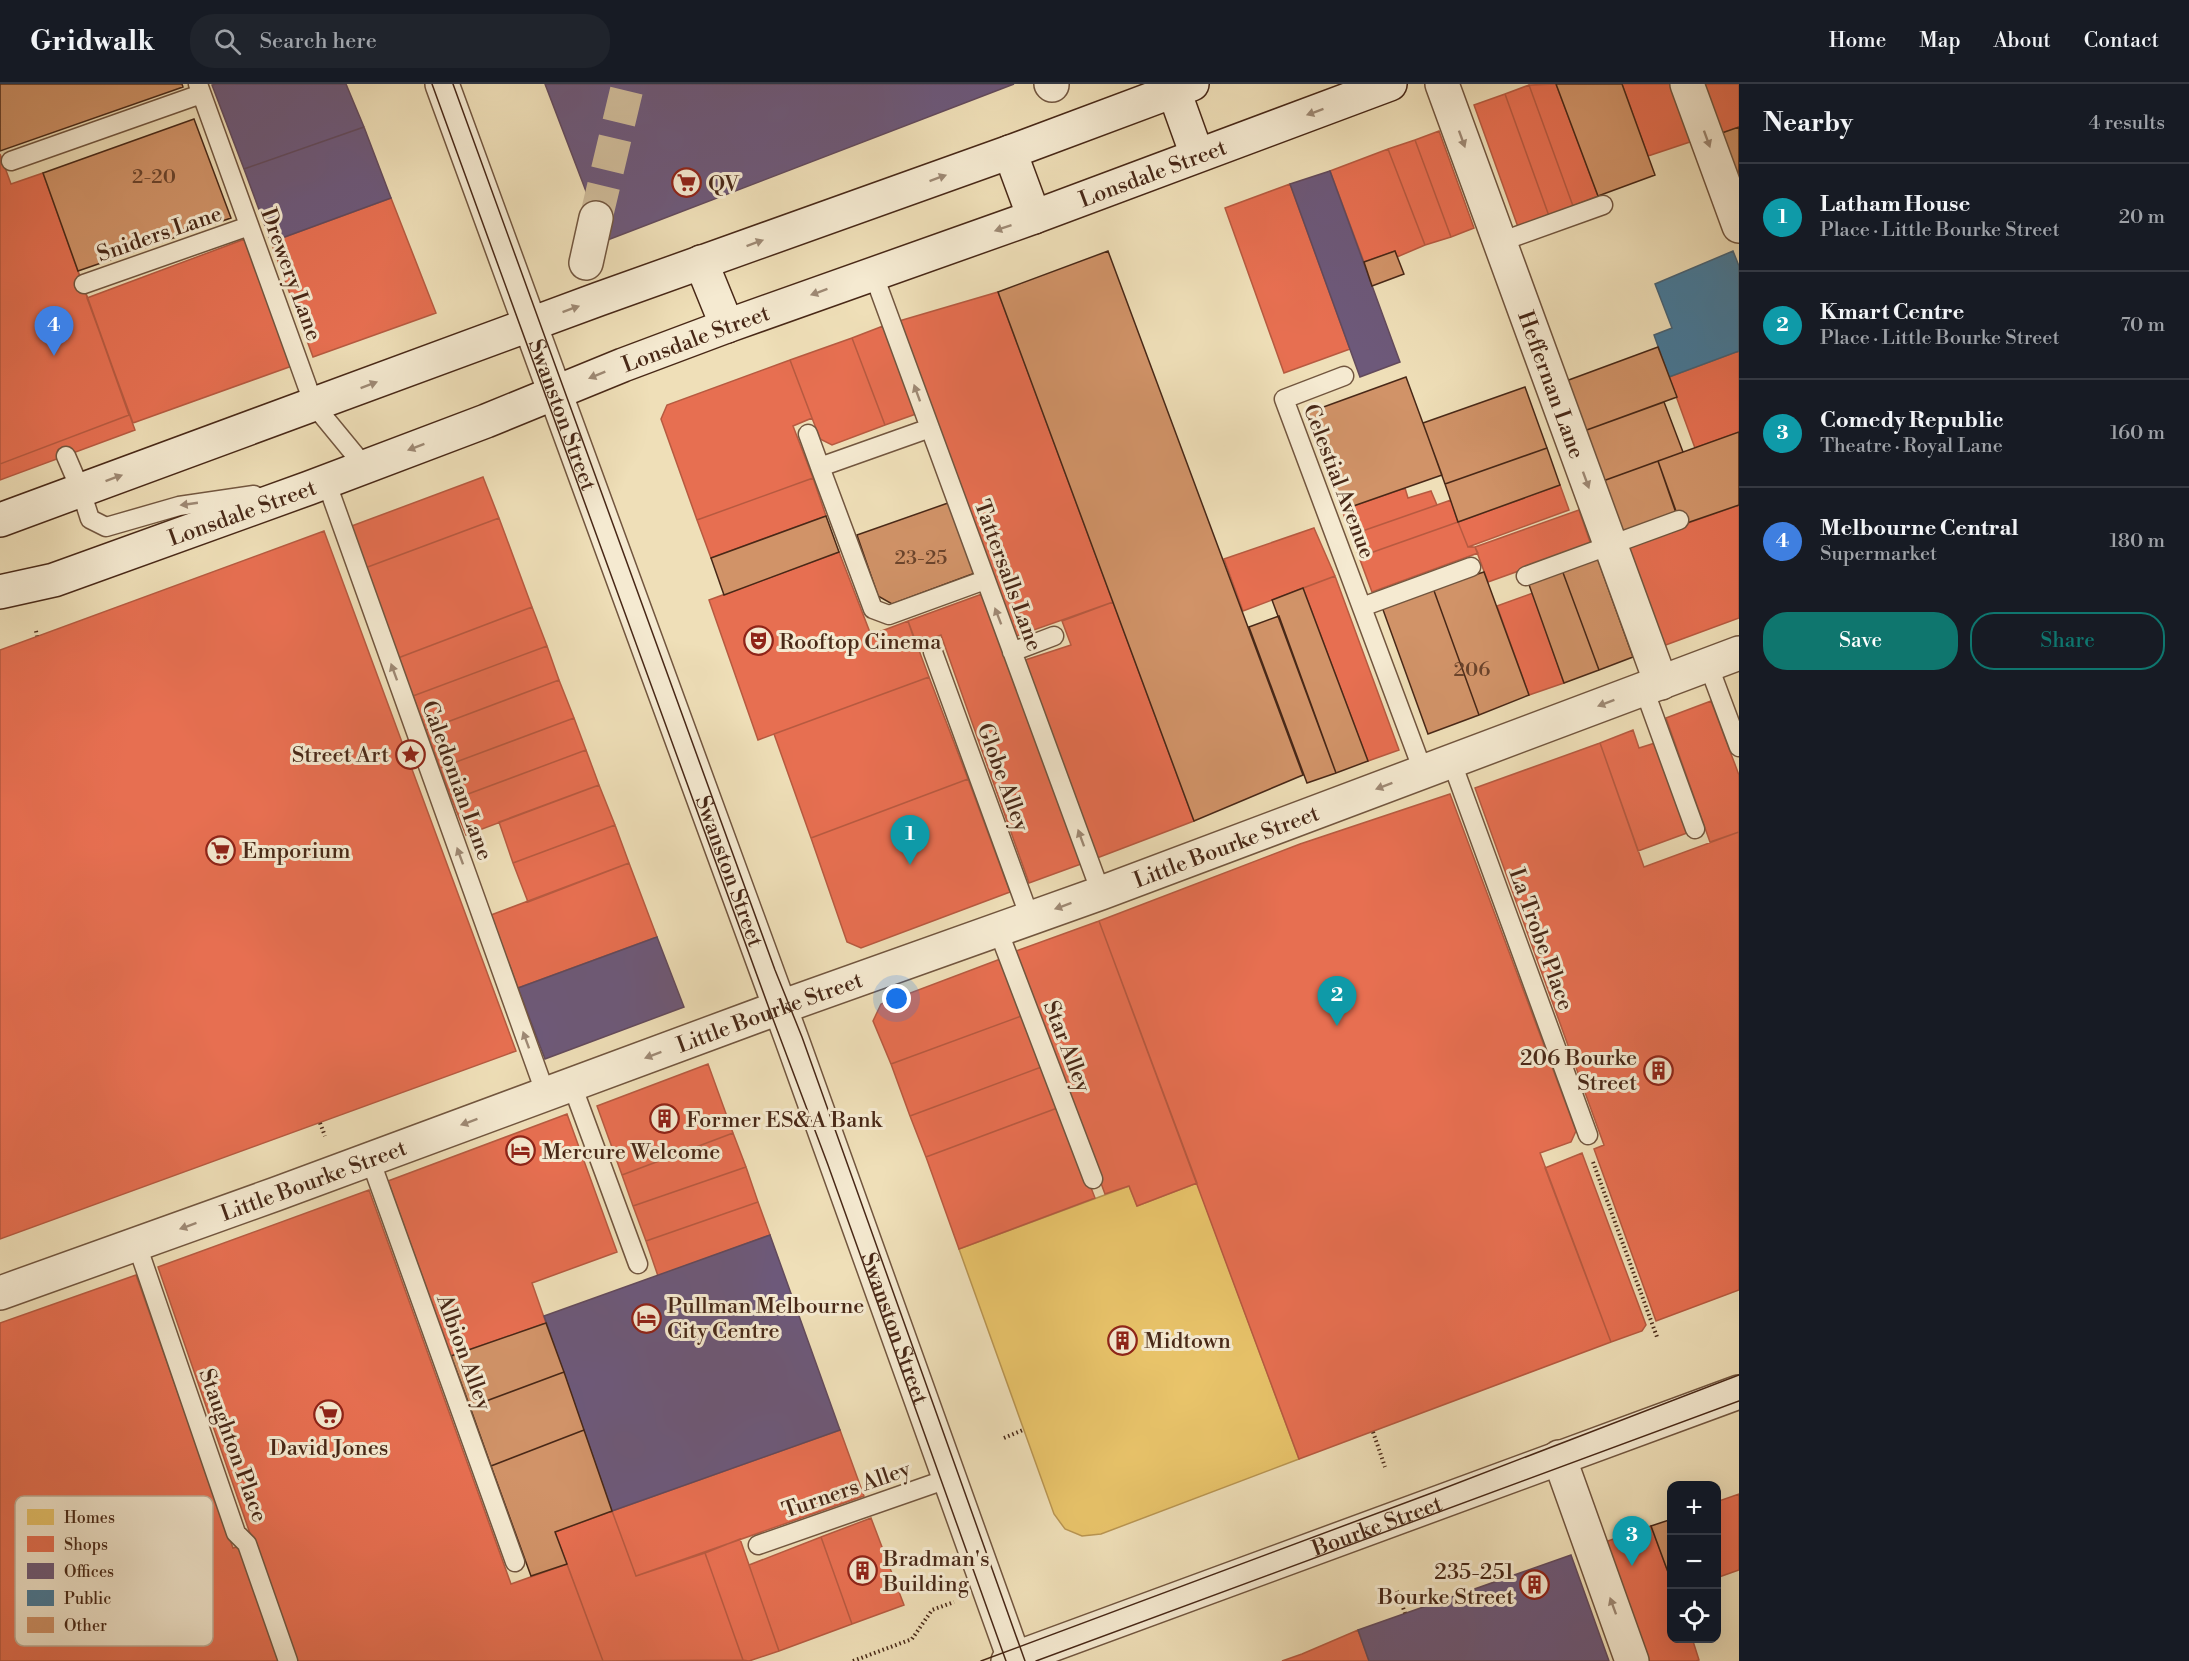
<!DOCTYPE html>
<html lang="en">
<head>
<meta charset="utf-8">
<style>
  :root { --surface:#171b24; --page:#20242c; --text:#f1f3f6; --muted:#9ea1a6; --line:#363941; --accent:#0f766e }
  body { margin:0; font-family:"Libre Bodoni",serif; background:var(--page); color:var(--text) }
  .controls { position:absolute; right:18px; bottom:18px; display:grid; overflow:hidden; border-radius:12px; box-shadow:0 6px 24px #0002 }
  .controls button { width:54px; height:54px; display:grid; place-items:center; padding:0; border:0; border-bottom:2px solid var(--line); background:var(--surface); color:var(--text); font:30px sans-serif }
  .you { position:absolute; left:897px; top:915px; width:21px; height:21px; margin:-15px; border:4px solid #fff; border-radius:50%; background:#1a73e8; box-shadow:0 0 0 9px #1a73e833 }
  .badge { display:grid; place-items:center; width:39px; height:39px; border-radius:50%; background:var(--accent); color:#fff; font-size:20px; font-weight:700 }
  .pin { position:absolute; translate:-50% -50px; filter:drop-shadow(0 2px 3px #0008) }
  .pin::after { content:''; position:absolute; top:32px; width:21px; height:18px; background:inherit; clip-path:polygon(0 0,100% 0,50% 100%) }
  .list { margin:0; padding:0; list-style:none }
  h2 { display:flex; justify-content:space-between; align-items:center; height:78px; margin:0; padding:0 24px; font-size:26px }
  h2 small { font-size:20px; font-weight:400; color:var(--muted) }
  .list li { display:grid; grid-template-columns:39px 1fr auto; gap:18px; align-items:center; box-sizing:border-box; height:108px; padding:0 24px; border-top:2px solid var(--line) }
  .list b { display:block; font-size:22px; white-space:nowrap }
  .list p { margin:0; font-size:20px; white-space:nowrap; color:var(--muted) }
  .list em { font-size:20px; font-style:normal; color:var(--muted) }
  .actions { display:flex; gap:12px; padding:18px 24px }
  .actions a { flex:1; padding:14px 0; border:2px solid var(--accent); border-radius:24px; text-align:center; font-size:21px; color:var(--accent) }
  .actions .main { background:var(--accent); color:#fff }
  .icon { flex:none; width:33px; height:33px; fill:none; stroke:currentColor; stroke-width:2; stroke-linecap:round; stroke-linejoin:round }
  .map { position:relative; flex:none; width:1739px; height:1577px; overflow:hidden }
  header { display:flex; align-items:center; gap:36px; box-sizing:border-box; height:84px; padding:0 30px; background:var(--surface); border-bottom:2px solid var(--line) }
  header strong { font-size:28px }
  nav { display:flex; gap:33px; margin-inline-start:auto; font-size:21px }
  .search { width:420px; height:54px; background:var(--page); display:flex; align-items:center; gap:15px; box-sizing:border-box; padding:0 21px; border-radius:24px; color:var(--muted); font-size:22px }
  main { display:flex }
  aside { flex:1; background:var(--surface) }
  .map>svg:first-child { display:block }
</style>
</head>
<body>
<header>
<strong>Gridwalk</strong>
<div class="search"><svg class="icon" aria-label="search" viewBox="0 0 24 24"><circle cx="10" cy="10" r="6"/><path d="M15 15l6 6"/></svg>Search here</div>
<nav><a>Home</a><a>Map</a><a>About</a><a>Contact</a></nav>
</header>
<main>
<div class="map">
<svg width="1739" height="1577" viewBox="0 0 1739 1577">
  <rect width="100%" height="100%" fill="#efdfb8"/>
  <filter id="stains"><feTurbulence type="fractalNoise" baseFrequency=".00333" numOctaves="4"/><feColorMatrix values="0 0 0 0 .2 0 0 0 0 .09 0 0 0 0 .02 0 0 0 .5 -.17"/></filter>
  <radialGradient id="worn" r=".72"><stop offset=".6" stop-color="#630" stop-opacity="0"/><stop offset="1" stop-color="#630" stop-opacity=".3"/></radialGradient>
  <path fill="#e9c46a" stroke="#b99551" stroke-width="1.5" d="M1197,1099L1299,1375L1101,1450L1082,1452L1065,1445L1054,1430L959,1165L1129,1102L1137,1122Z"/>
  <path fill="#e76f51" stroke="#b75a40" stroke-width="1.5" d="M1556,0L1598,112L1573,122L1529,1Z
    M1622,0H1676L1696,56L1648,72Z
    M1700,0H1739V43L1719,50Z
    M1529,1L1573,122L1549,132L1505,10Z
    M1505,10L1549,132L1518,143L1474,21Z
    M1439,47L1474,144L1451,153L1415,56Z
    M1415,56L1451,153L1425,161L1388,65Z
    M1388,65L1425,161L1397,173L1395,167L1364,178L1330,87Z
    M0,70L11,100L43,89L129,331L0,380Z
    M0,70L11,100L43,89L135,346L0,396Z
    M1290,100L1350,265L1284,289L1225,124Z
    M391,114L436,229L313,273L271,158Z
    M245,155L292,282L133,339L87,214Z
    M998,208L1113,518L1014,553L899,237Z
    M883,242L916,330L885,341L852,254Z
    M852,254L885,341L832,361L820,355L790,276Z
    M1739,267V348L1695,364L1669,293Z
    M790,276L812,334L793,342L813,394L697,436L661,335L667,321Z
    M483,393L499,434L365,484L349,443Z
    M813,394L826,432L711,474L697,436Z
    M1560,401L1569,426L1468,463L1458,438Z
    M1405,404L1408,414L1431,407L1437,421L1351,451L1342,426Z
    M1451,416L1458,438L1359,473L1351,451Z
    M1739,421V534L1663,562L1626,461Z
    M1579,426L1591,461L1488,498L1475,463Z
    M499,434L532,523L398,574L365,484Z
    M1458,438L1468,463H1475L1478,469L1372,508L1359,473Z
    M1314,444L1335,492L1243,527L1224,475Z
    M324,447L516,967L0,1155V566Z
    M839,468L871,551L908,537L929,593L758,656L709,516Z
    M1335,492L1399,666L1368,677L1303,504Z
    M1533,509L1564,599L1529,611L1497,522Z
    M982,510L1081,780L1029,799L941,551L916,561L908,537Z
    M1113,518L1194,737L1097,774L1022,577L1071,561L1062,537Z
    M532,523L547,562L413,612L398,574Z
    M547,562L559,596L426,646L413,612Z
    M929,593L968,695L811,754L774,650Z
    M559,596L574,634L440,684L426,646Z
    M1711,617L1739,691V748L1710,758L1666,634Z
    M574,634L586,666L452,716L440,684Z
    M1633,646L1639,664L1655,659L1687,749L1638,767L1600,659Z
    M1600,659L1644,783L1739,748V1206L1656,1237L1594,1065L1604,1061L1475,704Z
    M586,666L599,701L466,751L452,716Z
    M968,695L1010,808L861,864L847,858L811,754Z
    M599,701L615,741L513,779L499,738Z
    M1450,710L1576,1047L1571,1058L1540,1069L1611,1258L1299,1375L1099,837L1300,760Z
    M615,741L629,779L528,818L513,779Z
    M629,779L657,853L518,904L491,831Z
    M1099,837L1197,1099L1137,1122L1129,1102L1105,1110L1016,867Z
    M1003,874L1024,931L891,980L873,937L881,920Z
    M1024,931L1044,982L910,1032L891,980Z
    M708,980L733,1049L622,1091L597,1022Z
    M1044,982L1060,1023L926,1073L910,1032Z
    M1060,1023L1095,1114L959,1165L926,1073Z
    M567,1030L617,1168L532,1199L546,1239L451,1272L388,1097Z
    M733,1049L746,1083L633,1122L622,1091Z
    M1582,1069L1646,1241L1642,1247L1611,1258L1545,1084Z
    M746,1083L758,1118L646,1157L633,1122Z
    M369,1106L511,1500L567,1480L603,1577H294L158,1183Z
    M758,1118L770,1151L658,1192L646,1157Z
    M136,1191L233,1464L243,1461L283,1577H0V1239Z
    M840,1346L864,1412L636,1492L612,1427Z
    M1739,1410V1486L1719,1493L1716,1486V1418Z
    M612,1427L636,1492L705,1469L743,1576L603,1577L555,1448Z
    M871,1434L904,1521L852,1540L821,1453Z
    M1651,1442L1672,1499V1554H1692L1699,1576L1696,1577H1649L1605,1458Z
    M821,1453L852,1540L779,1567L749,1481Z
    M740,1455L779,1567L749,1577L743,1576L705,1469Z
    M1358,1546L1369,1577H1282L1302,1570Z"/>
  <path fill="#6d597a" stroke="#624a5c" stroke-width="1.5" d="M216,0H346L364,43L244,85L212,1Z
    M545,0H1014L605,157Z
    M364,43L391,114L271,158L244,85Z
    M1330,87L1400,278L1360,293L1290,100Z
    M657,853L684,923L545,975L518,904Z
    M770,1151L840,1346L612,1427L544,1232Z
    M1571,1471L1609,1577H1369L1358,1546Z"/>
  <path fill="#457b9d" stroke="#466275" stroke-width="1.5" d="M1733,167L1739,182V267L1669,293L1654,251L1672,244L1655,200Z"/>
  <path fill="#d19368" stroke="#482817" stroke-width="1.5" d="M0,0H182L183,3L0,67Z
    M1556,0H1622L1655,91L1598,112Z
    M194,35L231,134L78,187L43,89Z
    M1739,43V99L1719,50Z
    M1108,167L1303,691L1194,737L998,208Z
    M1395,167L1404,190L1372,202L1364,178Z
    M1658,263L1677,313L1584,347L1566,297Z
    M1406,293L1442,391L1342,426L1307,329Z
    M1525,303L1547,364L1445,400L1423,339Z
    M1664,318L1683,368L1603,397L1584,347Z
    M1739,348V421L1681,441L1658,377Z
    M1547,364L1560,401L1458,438L1445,400Z
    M1658,377L1676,429L1622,449L1603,397Z
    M948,419L975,489L892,520L878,512L857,451Z
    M826,432L839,468L724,511L711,474Z
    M1597,473L1633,573L1599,586L1562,486Z
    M1562,486L1599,586L1564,599L1528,498Z
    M1484,488L1529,611L1479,631L1433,504Z
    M1303,504L1368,677L1336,689L1272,516Z
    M1433,504L1479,631L1428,650L1382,523Z
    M1279,532L1336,689L1307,699L1249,543Z
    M546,1239L564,1288L470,1323L451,1272Z
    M564,1288L584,1346L491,1382L470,1323Z
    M584,1346L612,1427L555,1448L567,1480L531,1492L491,1382Z
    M1672,1435V1499L1651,1442Z"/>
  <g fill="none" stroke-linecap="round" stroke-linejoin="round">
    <path stroke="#ceba98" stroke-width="33" stroke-dasharray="33 16" stroke-linecap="butt" d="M596,134L628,0"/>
    <defs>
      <path id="lane" d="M198,0L314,321L365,383
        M11,77L201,10
        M1500,158L1603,121
        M873,189L1101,809
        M84,200L249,142
        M1344,292L1284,315L1423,687
        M930,344L820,383L873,525L889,531L985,496
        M808,350L820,383
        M66,372L81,407L90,435L106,443L179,422L254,411
        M326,397L546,1011
        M1526,492L1679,436
        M1362,523L1471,483
        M933,568L1030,834
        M1012,568L1054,552
        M1708,580L1739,663
        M1644,605L1695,745
        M1451,676L1588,1051
        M998,846L1093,1095
        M572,1001L638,1180
        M370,1075L515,1478
        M137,1161L236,1449L247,1460L288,1577
        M758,1461L950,1394"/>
      <g id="street">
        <path id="s1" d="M442,0L792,956L1015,1577"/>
        <path d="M1051,0L1052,1"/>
        <path id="s2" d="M1442,0L1661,599"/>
        <path d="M1687,0L1739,142"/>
        <path d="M586,179L596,134"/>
        <path id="s3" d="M0,1209L276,1110L770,927L1101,809L1739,569"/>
        <path d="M1559,1373L1632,1577"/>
        <path id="s4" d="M1008,1577L1739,1308"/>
      </g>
      <g id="secondary">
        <path d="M1174,7L1197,71"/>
        <path d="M1010,68L1034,133"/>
        <path d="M701,178L727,242"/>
        <path d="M0,436L599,215L1010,68L1192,0"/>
        <path id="s5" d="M0,508L54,496L309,404L486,337L623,281L727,242L1034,133L1390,0"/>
      </g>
    </defs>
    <use href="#lane" stroke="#72563f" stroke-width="21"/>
    <use href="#street" stroke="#72563f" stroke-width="36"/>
    <use href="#secondary" stroke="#482817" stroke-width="36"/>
    <path stroke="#482817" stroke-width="4" stroke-dasharray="1.5 3" stroke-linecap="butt" d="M36,547L37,552
      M320,1039L325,1052
      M1593,1078L1657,1253
      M1373,1348L1385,1383
      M1004,1354L1023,1346
      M1397,1507L1405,1529
      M853,1577L912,1555L932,1526L954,1518"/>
    <use href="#lane" stroke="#f5ead1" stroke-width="18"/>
    <use href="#street" stroke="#f5ead1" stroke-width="33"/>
    <use href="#secondary" stroke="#f5ead1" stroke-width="33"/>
    <path stroke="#482817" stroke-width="1.5" d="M432,0L770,927L828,1081L1006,1577
      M453,0L775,886L802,953L1025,1577
      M981,1577L1437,1407L1739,1291
      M1036,1577L1739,1317"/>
  </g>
  <defs><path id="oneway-solid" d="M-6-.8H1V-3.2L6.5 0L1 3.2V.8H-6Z" transform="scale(1.5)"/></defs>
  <g fill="#9e8974">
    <use href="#oneway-solid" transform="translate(1315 28) rotate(160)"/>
    <use href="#oneway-solid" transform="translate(1462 55) rotate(70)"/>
    <use href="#oneway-solid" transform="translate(1707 55) rotate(70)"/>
    <use href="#oneway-solid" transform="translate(938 94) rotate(-20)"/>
    <use href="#oneway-solid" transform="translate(1003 144) rotate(161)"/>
    <use href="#oneway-solid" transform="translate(755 159) rotate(-20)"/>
    <use href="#oneway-solid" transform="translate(819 208) rotate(160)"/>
    <use href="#oneway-solid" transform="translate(571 225) rotate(-20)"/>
    <use href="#oneway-solid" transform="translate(597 291) rotate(158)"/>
    <use href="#oneway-solid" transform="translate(369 301) rotate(-21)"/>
    <use href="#oneway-solid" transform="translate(917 309) rotate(-110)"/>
    <use href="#oneway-solid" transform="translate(416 363) rotate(159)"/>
    <use href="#oneway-solid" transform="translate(114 394) rotate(-20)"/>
    <use href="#oneway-solid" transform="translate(1586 396) rotate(70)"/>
    <use href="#oneway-solid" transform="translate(189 420) rotate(172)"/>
    <use href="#oneway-solid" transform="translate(998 532) rotate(-111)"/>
    <use href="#oneway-solid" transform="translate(394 588) rotate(-110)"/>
    <use href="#oneway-solid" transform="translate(1606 619) rotate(159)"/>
    <use href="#oneway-solid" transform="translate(1384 702) rotate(159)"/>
    <use href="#oneway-solid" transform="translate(1081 754) rotate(-110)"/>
    <use href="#oneway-solid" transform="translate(460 772) rotate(-110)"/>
    <use href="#oneway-solid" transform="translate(1063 822) rotate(160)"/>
    <use href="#oneway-solid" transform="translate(526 956) rotate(-110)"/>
    <use href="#oneway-solid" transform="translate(653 971) rotate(159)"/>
    <use href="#oneway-solid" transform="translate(469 1038) rotate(160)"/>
    <use href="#oneway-solid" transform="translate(188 1142) rotate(160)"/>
    <use href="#oneway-solid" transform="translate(1613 1522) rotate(-110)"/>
  </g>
  <defs>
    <symbol id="supermarket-ring" viewBox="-11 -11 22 22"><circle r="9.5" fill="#f5ead1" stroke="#8f2418" stroke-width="1.5"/><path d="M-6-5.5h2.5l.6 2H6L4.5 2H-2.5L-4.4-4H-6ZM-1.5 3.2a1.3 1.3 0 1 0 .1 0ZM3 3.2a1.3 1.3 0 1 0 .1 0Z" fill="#8f2418"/></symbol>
    <symbol id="theatre-ring" viewBox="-11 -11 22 22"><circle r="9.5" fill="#f5ead1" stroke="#8f2418" stroke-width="1.5"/><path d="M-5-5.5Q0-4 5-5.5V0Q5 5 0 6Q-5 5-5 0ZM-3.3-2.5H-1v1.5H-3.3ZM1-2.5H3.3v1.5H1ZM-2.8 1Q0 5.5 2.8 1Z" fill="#8f2418"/></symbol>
    <symbol id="sight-ring" viewBox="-11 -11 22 22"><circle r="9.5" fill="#f5ead1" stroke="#8f2418" stroke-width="1.5"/><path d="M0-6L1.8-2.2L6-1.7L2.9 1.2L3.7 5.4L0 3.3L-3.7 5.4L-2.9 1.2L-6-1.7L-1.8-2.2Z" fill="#8f2418"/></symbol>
    <symbol id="building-ring" viewBox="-11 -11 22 22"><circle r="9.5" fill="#f5ead1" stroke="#8f2418" stroke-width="1.5"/><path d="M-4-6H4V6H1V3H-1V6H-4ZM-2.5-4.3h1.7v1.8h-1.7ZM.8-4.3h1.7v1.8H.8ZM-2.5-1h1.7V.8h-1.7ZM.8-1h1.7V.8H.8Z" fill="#8f2418"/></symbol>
    <symbol id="hotel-ring" viewBox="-11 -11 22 22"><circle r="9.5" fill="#f5ead1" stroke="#8f2418" stroke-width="1.5"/><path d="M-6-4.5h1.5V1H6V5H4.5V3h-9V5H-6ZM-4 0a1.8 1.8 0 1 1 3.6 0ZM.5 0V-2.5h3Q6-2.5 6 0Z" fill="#8f2418"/></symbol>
  </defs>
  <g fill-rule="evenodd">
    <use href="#supermarket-ring" x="670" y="82" width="33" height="33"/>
    <use href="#theatre-ring" x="742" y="540" width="33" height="33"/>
    <use href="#sight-ring" x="394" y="654" width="33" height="33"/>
    <use href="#supermarket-ring" x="204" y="750" width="33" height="33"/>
    <use href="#building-ring" x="1642" y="970" width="33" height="33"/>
    <use href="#building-ring" x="648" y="1018" width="33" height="33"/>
    <use href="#hotel-ring" x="504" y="1050" width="33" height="33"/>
    <use href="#hotel-ring" x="630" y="1218" width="33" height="33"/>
    <use href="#building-ring" x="1106" y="1240" width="33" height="33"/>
    <use href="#supermarket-ring" x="312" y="1314" width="33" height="33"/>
    <use href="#building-ring" x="846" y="1470" width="33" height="33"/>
    <use href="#building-ring" x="1518" y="1484" width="33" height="33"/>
  </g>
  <g text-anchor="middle" stroke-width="6" stroke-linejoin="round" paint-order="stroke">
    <g font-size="20" fill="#6a432b">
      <text x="154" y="99">2-20</text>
      <text x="921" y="480">23-25</text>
      <text x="1472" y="592">206</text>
    </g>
    <g font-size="22" fill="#482817" stroke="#f5ead1">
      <text dy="8" stroke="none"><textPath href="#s5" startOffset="1227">Lonsdale Street</textPath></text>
      <text transform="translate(159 149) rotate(-19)" y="8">Sniders Lane</text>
      <text transform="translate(292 190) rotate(70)" y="8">Drewery Lane</text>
      <text dy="8" stroke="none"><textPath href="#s5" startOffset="741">Lonsdale Street</textPath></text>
      <text dy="8" stroke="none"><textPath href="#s2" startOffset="320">Heffernan Lane</textPath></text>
      <text dy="8" stroke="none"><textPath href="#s1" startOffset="352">Swanston Street</textPath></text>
      <text transform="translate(1340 397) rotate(69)" y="8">Celestial Avenue</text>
      <text dy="8" stroke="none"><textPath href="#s5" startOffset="255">Lonsdale Street</textPath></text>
      <text transform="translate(1009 491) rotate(70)" y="8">Tattersalls Lane</text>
      <text transform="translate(1004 693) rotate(70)" y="8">Globe Alley</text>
      <text transform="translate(458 696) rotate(70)" y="8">Caledonian Lane</text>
      <text dy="8" stroke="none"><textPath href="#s3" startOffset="1305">Little Bourke Street</textPath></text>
      <text dy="8" stroke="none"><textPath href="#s1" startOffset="838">Swanston Street</textPath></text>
      <text transform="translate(1542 855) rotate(70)" y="8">La Trobe Place</text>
      <text dy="8" stroke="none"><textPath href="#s3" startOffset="819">Little Bourke Street</textPath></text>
      <text transform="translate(1068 962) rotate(69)" y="8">Star Alley</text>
      <text dy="8" stroke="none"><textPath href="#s3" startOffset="333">Little Bourke Street</textPath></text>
      <text dy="8" stroke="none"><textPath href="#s1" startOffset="1324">Swanston Street</textPath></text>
      <text transform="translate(465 1268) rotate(70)" y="8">Albion Alley</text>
      <text transform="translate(234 1361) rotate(70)" y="8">Staughton Place</text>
      <text transform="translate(846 1405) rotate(-19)" y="8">Turners Alley</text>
      <text dy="8" stroke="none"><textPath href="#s4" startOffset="393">Bourke Street</textPath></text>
    </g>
    <g font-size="22" fill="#482817" stroke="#f5ead1" text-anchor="start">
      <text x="708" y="107">QV</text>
      <text x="779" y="565">Rooftop Cinema</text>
      <text x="389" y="678" text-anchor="end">Street Art</text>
      <text x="242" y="774">Emporium</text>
      <text x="1637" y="981" text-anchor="end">206 Bourke<tspan x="1637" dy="25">Street</tspan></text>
      <text x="686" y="1043">Former ES&amp;A Bank</text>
      <text x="542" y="1075">Mercure Welcome</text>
      <text x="667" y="1229">Pullman Melbourne<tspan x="667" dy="25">City Centre</tspan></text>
      <text x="1144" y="1264">Midtown</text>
      <text x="329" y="1371" text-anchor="middle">David Jones</text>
      <text x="883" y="1482">Bradman's<tspan x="883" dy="25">Building</tspan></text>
      <text x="1514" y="1495" text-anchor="end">235-251<tspan x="1514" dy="25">Bourke Street</tspan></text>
    </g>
  </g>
  <rect x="15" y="1412" width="198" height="150" rx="9" fill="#f5ead1" stroke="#c1b099" stroke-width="1.5"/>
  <rect x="27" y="1425" width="27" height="16" fill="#e9c46a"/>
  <rect x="27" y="1452" width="27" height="16" fill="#e76f51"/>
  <rect x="27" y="1479" width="27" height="16" fill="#6d597a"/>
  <rect x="27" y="1506" width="27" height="16" fill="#457b9d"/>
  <rect x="27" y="1533" width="27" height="16" fill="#d19368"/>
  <g font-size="16" fill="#482817">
    <text x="64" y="1439">Homes</text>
    <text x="64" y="1466">Shops</text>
    <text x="64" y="1493">Offices</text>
    <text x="64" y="1520">Public</text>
    <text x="64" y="1547">Other</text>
  </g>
  <rect width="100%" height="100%" filter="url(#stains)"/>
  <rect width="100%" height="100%" fill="url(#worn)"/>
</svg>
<div class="controls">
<button>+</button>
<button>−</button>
<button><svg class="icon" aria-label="locate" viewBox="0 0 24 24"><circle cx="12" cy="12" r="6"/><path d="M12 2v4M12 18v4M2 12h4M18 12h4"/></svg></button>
</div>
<div class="you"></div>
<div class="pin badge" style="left:910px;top:781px;background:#0f9aa8">1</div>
<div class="pin badge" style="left:1337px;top:942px;background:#0f9aa8">2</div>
<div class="pin badge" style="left:1632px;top:1482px;background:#0f9aa8">3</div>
<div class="pin badge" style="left:54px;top:272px;background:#3f7fe0">4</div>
</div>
<aside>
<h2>Nearby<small>4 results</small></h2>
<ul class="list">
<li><span class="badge" style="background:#0f9aa8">1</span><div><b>Latham House</b><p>Place · Little Bourke Street</p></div><em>20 m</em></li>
<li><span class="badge" style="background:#0f9aa8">2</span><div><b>Kmart Centre</b><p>Place · Little Bourke Street</p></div><em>70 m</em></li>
<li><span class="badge" style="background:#0f9aa8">3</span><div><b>Comedy Republic</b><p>Theatre · Royal Lane</p></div><em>160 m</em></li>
<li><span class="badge" style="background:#3f7fe0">4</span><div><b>Melbourne Central</b><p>Supermarket</p></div><em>180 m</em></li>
</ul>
<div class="actions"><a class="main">Save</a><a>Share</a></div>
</aside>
</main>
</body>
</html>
